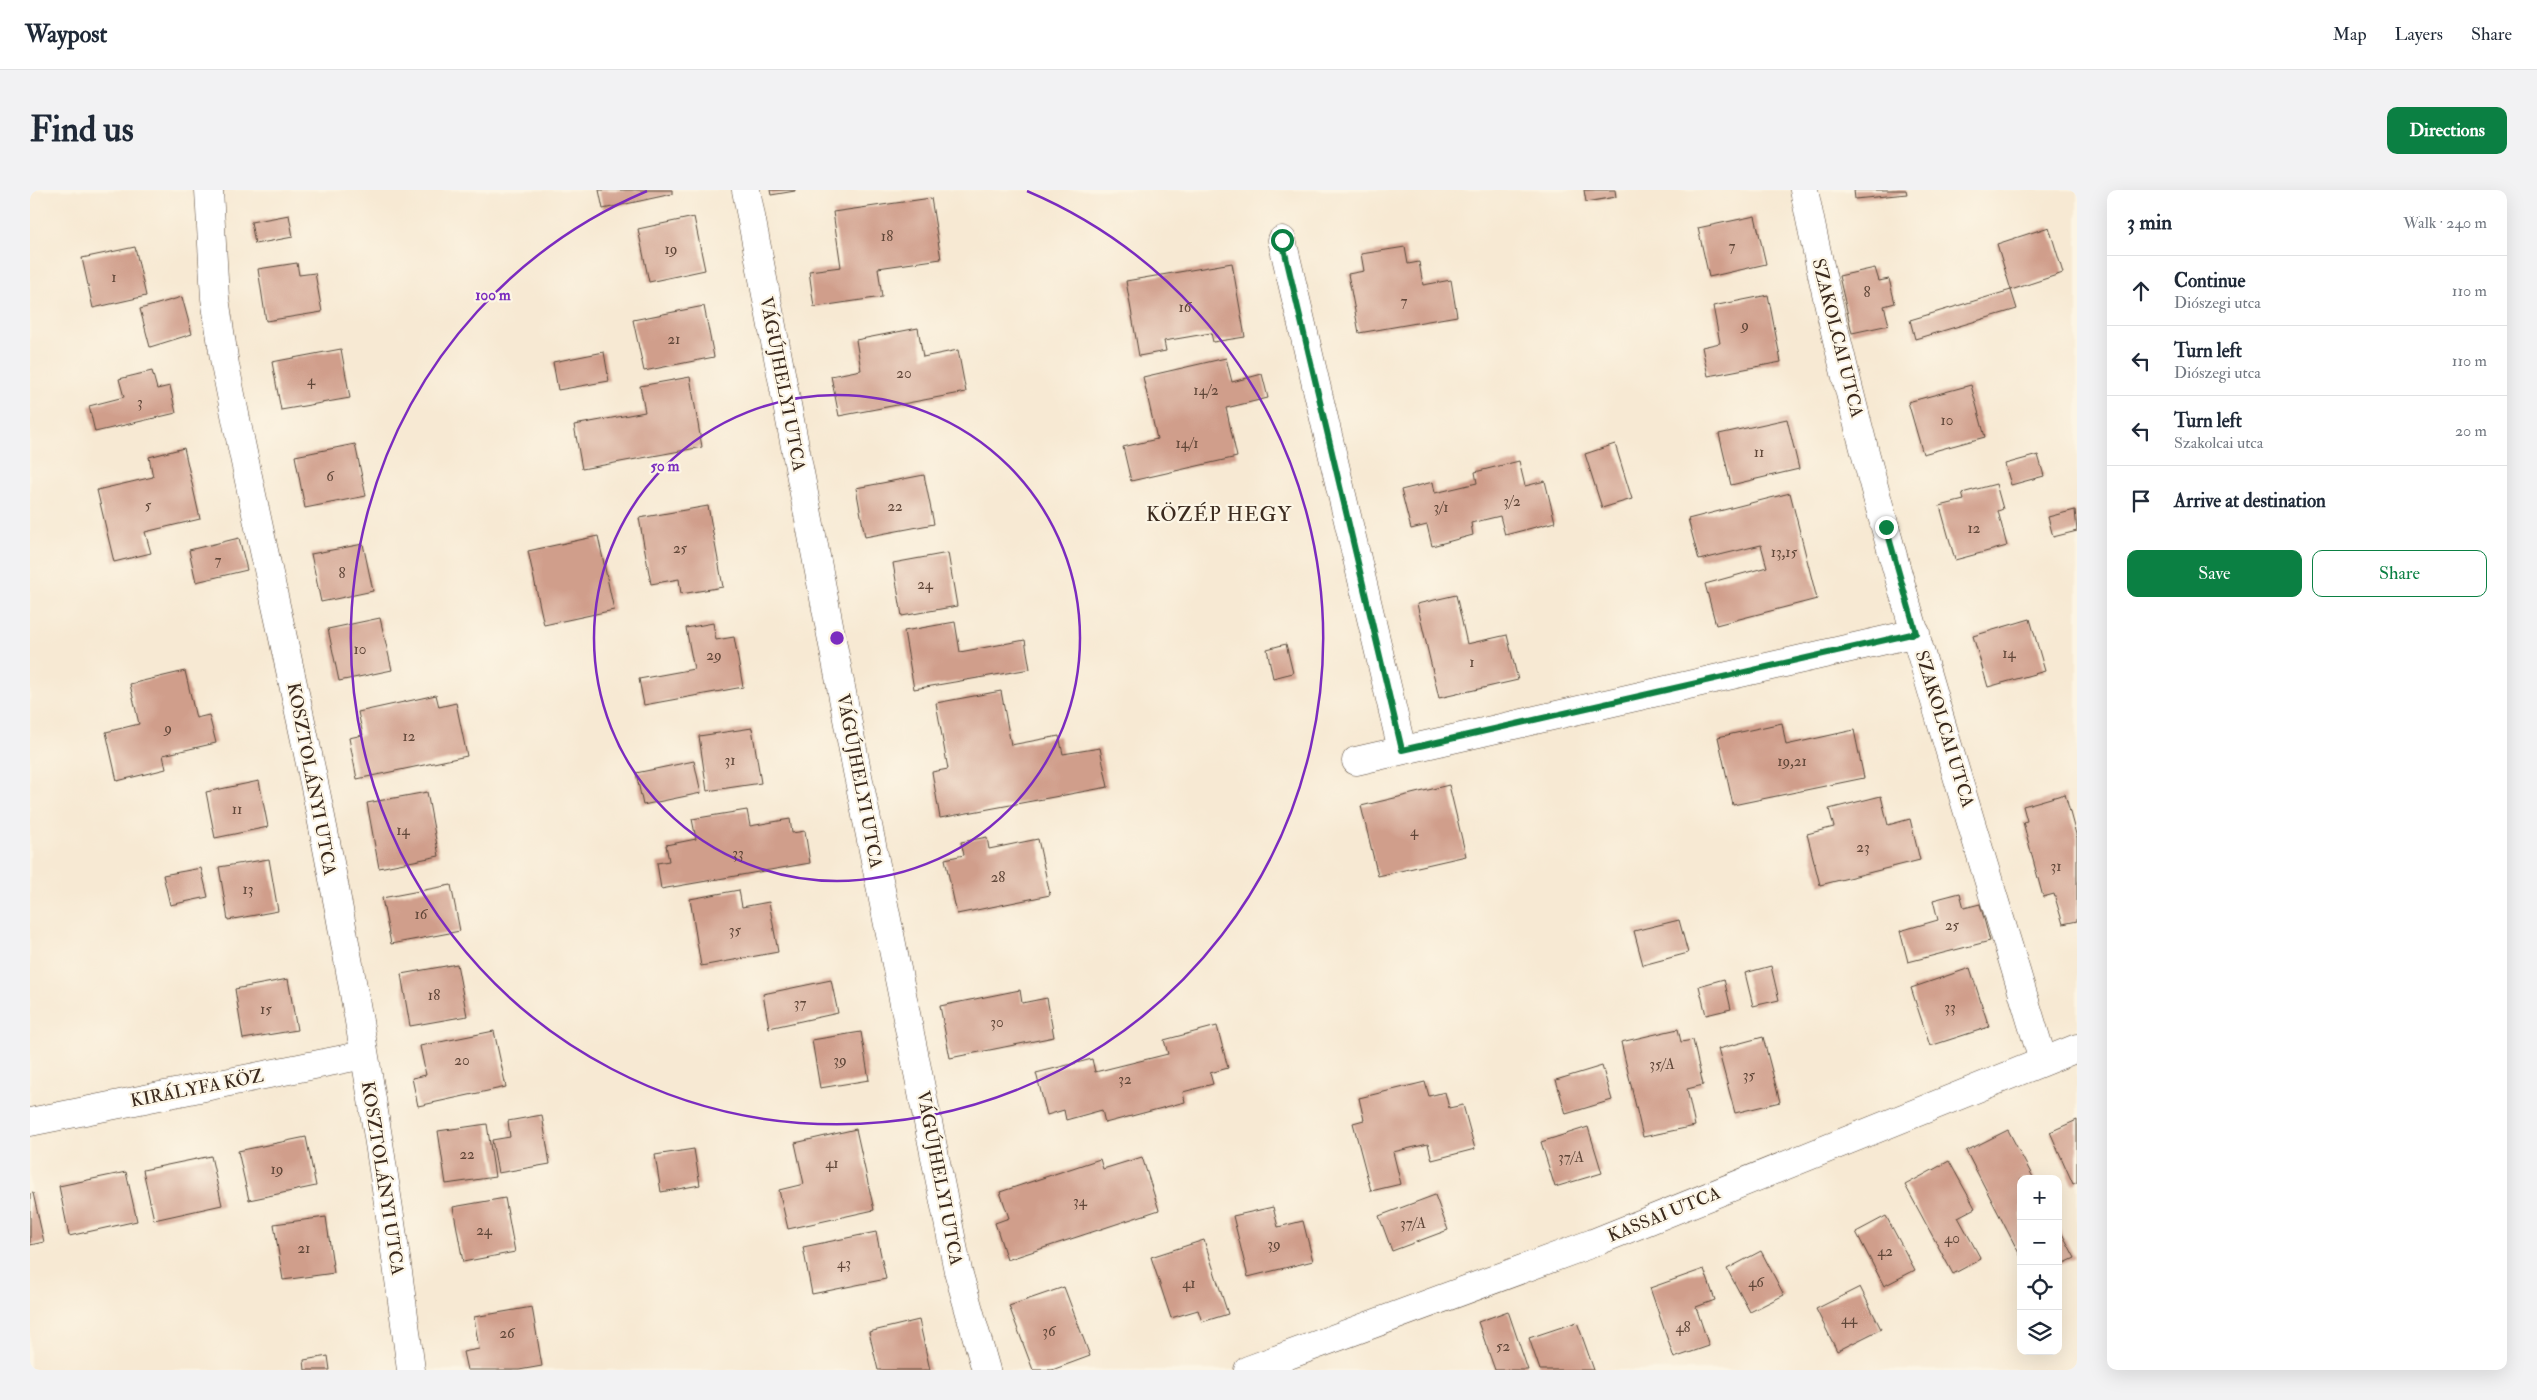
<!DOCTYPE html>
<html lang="en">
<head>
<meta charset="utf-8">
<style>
  :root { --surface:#fff; --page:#f2f2f3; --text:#1f2937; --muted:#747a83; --line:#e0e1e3; --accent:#0b8043 }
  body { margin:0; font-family:"IM FELL Double Pica",serif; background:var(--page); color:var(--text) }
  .controls { position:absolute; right:15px; bottom:15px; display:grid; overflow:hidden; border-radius:10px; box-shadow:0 5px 20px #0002 }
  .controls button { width:45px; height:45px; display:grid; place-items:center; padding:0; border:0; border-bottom:1px solid var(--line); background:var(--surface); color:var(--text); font:25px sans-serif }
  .stop { position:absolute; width:15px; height:15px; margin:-11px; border:4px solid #0b8043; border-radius:50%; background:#fff }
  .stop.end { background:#0b8043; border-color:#fff; box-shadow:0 1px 5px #0008 }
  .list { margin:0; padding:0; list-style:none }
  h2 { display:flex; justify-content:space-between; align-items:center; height:65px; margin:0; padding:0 20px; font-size:21px }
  h2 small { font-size:16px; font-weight:400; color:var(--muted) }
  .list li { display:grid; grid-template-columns:32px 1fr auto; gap:15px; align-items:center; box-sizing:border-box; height:70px; padding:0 20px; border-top:1px solid var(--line) }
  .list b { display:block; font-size:19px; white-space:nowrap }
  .list p { margin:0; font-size:16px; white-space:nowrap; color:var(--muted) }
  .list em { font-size:16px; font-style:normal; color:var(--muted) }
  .actions { display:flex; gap:10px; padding:15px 20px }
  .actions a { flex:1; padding:11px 0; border:1px solid var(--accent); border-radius:10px; text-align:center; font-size:18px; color:var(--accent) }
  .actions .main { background:var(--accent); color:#fff }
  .icon { flex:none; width:28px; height:28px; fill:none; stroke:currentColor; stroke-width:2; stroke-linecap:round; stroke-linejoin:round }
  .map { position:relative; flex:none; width:2047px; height:1180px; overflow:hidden; border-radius:10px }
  header { display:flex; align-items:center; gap:30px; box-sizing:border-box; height:70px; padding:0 25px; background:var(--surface); border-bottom:1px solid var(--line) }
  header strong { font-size:24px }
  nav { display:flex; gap:28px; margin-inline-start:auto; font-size:18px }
  .intro { display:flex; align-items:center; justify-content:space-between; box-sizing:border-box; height:120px; padding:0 30px }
  h1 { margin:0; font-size:35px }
  .button { padding:12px 22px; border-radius:10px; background:var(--accent); color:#fff; font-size:18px; font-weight:700 }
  main { display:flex; gap:30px; padding:0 30px }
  aside { flex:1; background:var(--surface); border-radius:10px; box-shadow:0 5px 20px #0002 }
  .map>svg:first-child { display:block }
</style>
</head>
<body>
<header>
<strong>Waypost</strong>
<nav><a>Map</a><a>Layers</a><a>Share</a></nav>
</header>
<div class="intro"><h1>Find us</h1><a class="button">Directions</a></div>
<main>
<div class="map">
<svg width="2047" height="1180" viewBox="0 0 2047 1180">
  <rect width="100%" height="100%" fill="#fcf5e5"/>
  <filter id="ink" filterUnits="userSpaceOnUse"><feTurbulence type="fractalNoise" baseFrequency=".02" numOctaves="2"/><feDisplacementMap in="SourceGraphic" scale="10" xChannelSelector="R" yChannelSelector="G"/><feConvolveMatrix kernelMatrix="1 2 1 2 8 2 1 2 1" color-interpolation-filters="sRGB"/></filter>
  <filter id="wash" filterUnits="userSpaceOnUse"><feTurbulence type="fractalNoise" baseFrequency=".0096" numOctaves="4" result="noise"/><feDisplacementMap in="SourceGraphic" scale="20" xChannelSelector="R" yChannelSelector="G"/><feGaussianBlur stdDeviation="1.12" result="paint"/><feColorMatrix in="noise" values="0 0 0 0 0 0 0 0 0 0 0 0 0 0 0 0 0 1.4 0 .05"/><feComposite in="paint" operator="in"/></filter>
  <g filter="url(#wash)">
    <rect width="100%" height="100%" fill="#f7e9d3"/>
    <g id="blocks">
      <path fill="#d09e8b" d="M569,0H642V4L573,19Z
        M740,0H765V1L741,5Z
        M1554,0H1585L1586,7L1556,12Z
        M1824,0H1876L1877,4L1825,9Z
        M901,8L911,69L848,78L852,107L784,117L779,81L811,77L803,22Z
        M259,25L263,47L225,54L221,32Z
        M1725,26L1736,74L1679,87L1668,38Z
        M664,27L675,80L619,92L608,39Z
        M2019,37L2033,83L1981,100L1967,54Z
        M105,57L116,106L63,118L52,68Z
        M1375,57L1378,74L1389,72L1393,95L1421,90L1427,126L1329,143L1318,84L1334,81L1331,64Z
        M267,73L269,85L285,83L292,122L236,131L228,79Z
        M1202,73L1215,147L1183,152L1181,143L1134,151L1136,161L1109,166L1096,91Z
        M1845,78L1849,91L1859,89L1865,113L1854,116L1859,135L1822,143L1809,86Z
        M1981,100L1987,119L1885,149L1880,130Z
        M1738,105L1751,172L1678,186L1672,157L1690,153L1683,116Z
        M152,107L162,144L120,157L110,119Z
        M674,116L684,167L614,181L603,130Z
        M888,138L893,167L928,160L936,202L809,226L801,186L831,180L826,150Z
        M311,159L320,208L251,220L242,172Z
        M574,162L579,191L528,200L523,172Z
        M1196,168L1202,192L1232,184L1238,208L1196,218L1207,267L1101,291L1093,257L1127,249L1113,187Z
        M122,181L127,199L140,196L146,223L65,242L59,216L94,207L89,189Z
        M660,187L672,257L552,279L544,235L615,222L610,196Z
        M1941,195L1955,247L1893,264L1878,212Z
        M1757,229L1769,279L1701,295L1689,244Z
        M325,254L336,306L275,318L265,266Z
        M1585,254L1602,309L1572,318L1555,264Z
        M154,258L170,329L115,342L121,363L84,372L67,300L123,287L119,267Z
        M2008,265L2014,286L1981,295L1975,274Z
        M1489,271L1495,296L1515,291L1525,332L1475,345L1470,326L1441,333L1443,345L1402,356L1397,335L1381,339L1371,300L1403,292L1405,303L1447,293L1445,282Z
        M894,285L904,334L835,347L826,298Z
        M1966,294L1973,319L1968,321L1977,356L1925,370L1910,316L1934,310L1932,303Z
        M1760,303L1787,409L1686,435L1675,394L1737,377L1731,355L1669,370L1658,329Z
        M678,316L693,397L651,404L649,389L621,394L609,328Z
        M2045,320L2047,341L2023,347L2018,327Z
        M568,346L584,420L514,435L498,361Z
        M209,348L217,380L166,392L159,360Z
        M333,354L343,401L291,412L281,364Z
        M918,363L927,416L872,426L863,373Z
        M1426,405L1437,454L1477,445L1488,490L1409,508L1387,414Z
        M350,428L362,480L309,491L298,439Z
        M2000,429L2015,481L1958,497L1943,446Z
        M925,432L930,462L995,450L1000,479L884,499L874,441Z
        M683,433L686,450L704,447L713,497L614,515L609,489L664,479L656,438Z
        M1256,454L1263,483L1243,488L1237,459Z
        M155,481L166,528L179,525L186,553L133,565L136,579L87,591L76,542L109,534L100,494Z
        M971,501L981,555L1029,546L1033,564L1070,558L1078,597L910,628L902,582L918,579L906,513Z
        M406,505L409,517L426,513L437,566L327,589L319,548L333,545L328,522Z
        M1752,533L1756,555L1824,540L1834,588L1703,615L1688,547Z
        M722,538L731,593L677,601L669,546Z
        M664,571L671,603L613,615L606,583Z
        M229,591L238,637L185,648L176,602Z
        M1419,595L1436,666L1348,686L1331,616Z
        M397,602L409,666L349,678L337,613Z
        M2035,604L2047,648V731L2033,734L2024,704L2013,707L1993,632L1997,631L1993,616Z
        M1851,606L1858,635L1880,629L1890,670L1790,695L1777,644L1804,637L1799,619Z
        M717,620L720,636L760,629L762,643L775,641L780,673L631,699L627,673L639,671L636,655L666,649L662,629Z
        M957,647L959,659L1008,649L1020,705L927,724L915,669L934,665L931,652Z
        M239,669L248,721L198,730L189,677Z
        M171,678L178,707L140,715L133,685Z
        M421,695L430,741L361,754L352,708Z
        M709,700L712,717L739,712L748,762L671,776L660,709Z
        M1930,703L1934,718L1950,714L1960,751L1878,772L1870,741L1908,730L1903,710Z
        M1649,730L1658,763L1613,775L1604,741Z
        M427,774L437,826L380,836L371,784Z
        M1741,776L1749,810L1723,816L1715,783Z
        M1940,778L1959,837L1900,856L1881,798Z
        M258,789L267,840L213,849L205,799Z
        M1694,789L1701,819L1676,825L1669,796Z
        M801,790L808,823L739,838L733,804Z
        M990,800L992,813L1017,808L1024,847L920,868L910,816Z
        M1187,836L1198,878L1180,883L1183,894L1153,902L1155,912L1075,933L1072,920L1036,930L1034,920L1017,925L1006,883L1062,869L1065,882L1138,864L1134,850Z
        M1648,839L1651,852L1663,850L1673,895L1657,899L1665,936L1613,947L1591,852Z
        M464,841L476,897L388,916L382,888L396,885L390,856Z
        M831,842L839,890L790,898L782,850Z
        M1733,847L1750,912L1705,923L1688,859Z
        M1572,876L1582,910L1536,924L1526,890Z
        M1395,892L1399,906L1415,902L1419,918L1433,915L1445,959L1402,970L1398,954L1363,962L1371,994L1341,1001L1323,933L1334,930L1329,908Z
        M512,925L520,974L468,983L462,950L480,947L478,931Z
        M2047,930V992L2043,994L2020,942Z
        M457,934L465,987L416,994L408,941Z
        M1558,937L1572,983L1525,997L1511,952Z
        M826,939L844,1020L758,1039L749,1000L774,994L765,953Z
        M1978,940L2004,989H1991V1067L1936,961Z
        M276,947L286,996L219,1010L208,961Z
        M664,959L670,995L631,1002L625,965Z
        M181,966L192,1015L124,1030L113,980Z
        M1112,967L1129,1020L977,1070L965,1033L979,1028L970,1002L1070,969L1073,979Z
        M1919,971L1945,1018L1928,1027L1951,1069L1923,1084L1875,995Z
        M96,982L107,1031L39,1046L29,996Z
        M3,1003L14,1052L0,1055V1004Z
        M1405,1005L1418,1040L1362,1061L1349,1026Z
        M475,1008L485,1062L433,1072L423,1017Z
        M1243,1017L1248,1037L1273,1031L1283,1071L1218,1087L1203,1026Z
        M1856,1026L1885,1080L1854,1096L1826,1042Z
        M296,1027L304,1083L253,1090L244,1034Z
        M2028,1036L2045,1068L2028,1076Z
        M846,1042L856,1089L782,1104L773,1057Z
        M1174,1050L1198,1124L1172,1132L1168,1120L1141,1128L1121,1067Z
        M1731,1061L1754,1105L1720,1122L1697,1079Z
        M1674,1079L1685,1110L1666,1117L1679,1156L1644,1168L1620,1098Z
        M1034,1097L1060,1166L1022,1180H1003L979,1116Z
        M1830,1097L1851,1139L1807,1161L1786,1119Z
        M502,1117L512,1176L489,1180H437L433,1162L449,1159L444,1127Z
        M1478,1121L1498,1180H1465L1448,1132Z
        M889,1130L900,1180H848L839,1142Z
        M1547,1132L1564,1180H1510L1499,1148Z
        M298,1166L300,1180H275L274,1170Z"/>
    </g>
  </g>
  <g filter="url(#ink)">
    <use href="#blocks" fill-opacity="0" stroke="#574739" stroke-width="1"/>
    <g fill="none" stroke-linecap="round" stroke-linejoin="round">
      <defs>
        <path id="minor" d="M179,0L185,108L195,175C224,321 258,466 288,612C326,800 357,990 381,1180
          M716,0L827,581L928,1081L956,1180
          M1774,0C1833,295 1927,583 2013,871
          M1252,50L1372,560
          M1326,571L1886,443
          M0,932L334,865
          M1218,1180L1563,1053L2047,858"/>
      </defs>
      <use href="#minor" stroke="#574739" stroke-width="29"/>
      <use href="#minor" stroke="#fff" stroke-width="28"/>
    </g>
  </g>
  <g fill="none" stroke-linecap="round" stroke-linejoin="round" filter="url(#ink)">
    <path stroke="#0b8043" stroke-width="6" d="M1252,50L1372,560L1886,443L1856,337"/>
  </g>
  <g fill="none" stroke="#7b2cbf" stroke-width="2.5">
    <circle cx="807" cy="448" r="243"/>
    <path d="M997 1A486 486 0 1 1 617 1"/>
  </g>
  <g text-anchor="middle" stroke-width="4.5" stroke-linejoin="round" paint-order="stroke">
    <g font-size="15" fill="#604739">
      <text x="857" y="51">18</text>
      <text x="1702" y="61">7</text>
      <text x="641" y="64">19</text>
      <text x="84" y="92">1</text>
      <text x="1837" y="107">8</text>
      <text x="1374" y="116">7</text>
      <text x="1155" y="122">16</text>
      <text x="1715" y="140">9</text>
      <text x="644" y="154">21</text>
      <text x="874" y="188">20</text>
      <text x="281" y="195">4</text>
      <text x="1176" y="205">14/2</text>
      <text x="110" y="217">3</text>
      <text x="1917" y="235">10</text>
      <text x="1157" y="258">14/1</text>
      <text x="1729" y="267">11</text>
      <text x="300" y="291">6</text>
      <text x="1482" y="316">3/2</text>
      <text x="118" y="320">5</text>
      <text x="865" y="321">22</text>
      <text x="1411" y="322">3/1</text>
      <text x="1944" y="343">12</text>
      <text x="650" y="363">25</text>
      <text x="1754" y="367">13,15</text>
      <text x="188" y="375">7</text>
      <text x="312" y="388">8</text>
      <text x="895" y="399">24</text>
      <text x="330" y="464">10</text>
      <text x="1979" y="468">14</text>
      <text x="684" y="470">29</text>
      <text x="1442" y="477">1</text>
      <text x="138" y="543">9</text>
      <text x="379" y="551">12</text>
      <text x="700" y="575">31</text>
      <text x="1762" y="576">19,21</text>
      <text x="207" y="624">11</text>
      <text x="373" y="645">14</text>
      <text x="1384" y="646">4</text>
      <text x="1833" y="662">23</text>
      <text x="708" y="668">33</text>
      <text x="2026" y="681">31</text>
      <text x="968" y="692">28</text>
      <text x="218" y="704">13</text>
      <text x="391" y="729">16</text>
      <text x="1922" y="740">25</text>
      <text x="705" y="745">35</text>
      <text x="404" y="810">18</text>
      <text x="770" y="818">37</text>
      <text x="1920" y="822">33</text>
      <text x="236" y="824">15</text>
      <text x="967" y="837">30</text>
      <text x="432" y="875">20</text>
      <text x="810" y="875">39</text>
      <text x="1632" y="879">35/A</text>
      <text x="1719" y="890">35</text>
      <text x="1095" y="894">32</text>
      <text x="437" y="969">22</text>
      <text x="1541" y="972">37/A</text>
      <text x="802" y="978">41</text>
      <text x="247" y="984">19</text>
      <text x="1050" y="1016">34</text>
      <text x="1383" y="1038">37/A</text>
      <text x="454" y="1045">24</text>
      <text x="1922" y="1053">40</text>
      <text x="1244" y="1059">39</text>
      <text x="274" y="1063">21</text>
      <text x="1855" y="1066">42</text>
      <text x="814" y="1078">43</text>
      <text x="1726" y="1097">46</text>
      <text x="1159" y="1098">41</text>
      <text x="1819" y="1134">44</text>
      <text x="1653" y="1142">48</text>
      <text x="1019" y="1146">36</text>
      <text x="477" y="1148">26</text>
      <text x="1473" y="1161">52</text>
    </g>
    <g font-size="18" fill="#3b2a1e" stroke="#fcf5e5">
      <text transform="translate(1808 148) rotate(76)" y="6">SZAKOLCAI UTCA</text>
      <text transform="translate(753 194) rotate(79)" y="6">VÁGÚJHELYI UTCA</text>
      <text transform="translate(1915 539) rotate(73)" y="6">SZAKOLCAI UTCA</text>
      <text transform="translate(282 589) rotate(79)" y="6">KOSZTOLÁNYI UTCA</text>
      <text transform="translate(830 591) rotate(79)" y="6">VÁGÚJHELYI UTCA</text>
      <text transform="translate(167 898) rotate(-11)" y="6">KIRÁLYFA KÖZ</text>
      <text transform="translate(353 988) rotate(81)" y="6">KOSZTOLÁNYI UTCA</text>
      <text transform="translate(910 988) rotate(79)" y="6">VÁGÚJHELYI UTCA</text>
      <text transform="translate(1634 1024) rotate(-22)" y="6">KASSAI UTCA</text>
    </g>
    <g font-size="20" letter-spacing="1" fill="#3b2a1e" stroke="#fcf5e5">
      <text x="1189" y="331">KÖZÉP HEGY</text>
    </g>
  </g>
  <circle cx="807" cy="448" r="8" fill="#7b2cbf" stroke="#fcf5e5" stroke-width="2.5"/>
  <g font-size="15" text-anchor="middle" font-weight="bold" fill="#7b2cbf" stroke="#fcf5e5" stroke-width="4.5" stroke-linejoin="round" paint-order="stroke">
    <text x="463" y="110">100 m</text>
    <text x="635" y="281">50 m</text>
  </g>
</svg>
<div class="controls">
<button>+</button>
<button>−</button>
<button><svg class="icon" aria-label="locate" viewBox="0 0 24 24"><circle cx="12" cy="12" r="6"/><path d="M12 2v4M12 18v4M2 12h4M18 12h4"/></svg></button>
<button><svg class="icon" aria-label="layers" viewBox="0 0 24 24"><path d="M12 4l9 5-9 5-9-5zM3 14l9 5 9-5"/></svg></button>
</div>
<div class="stop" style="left:1252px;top:50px"></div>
<div class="stop end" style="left:1856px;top:337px"></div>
</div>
<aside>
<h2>3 min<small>Walk · 240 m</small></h2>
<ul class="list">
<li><svg class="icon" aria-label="ahead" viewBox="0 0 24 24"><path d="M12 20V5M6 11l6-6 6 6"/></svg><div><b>Continue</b><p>Diószegi utca</p></div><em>110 m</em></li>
<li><svg class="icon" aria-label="left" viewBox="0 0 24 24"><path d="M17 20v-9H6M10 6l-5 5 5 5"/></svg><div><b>Turn left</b><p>Diószegi utca</p></div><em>110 m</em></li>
<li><svg class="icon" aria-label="left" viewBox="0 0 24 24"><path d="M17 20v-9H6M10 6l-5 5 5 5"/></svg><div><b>Turn left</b><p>Szakolcai utca</p></div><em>20 m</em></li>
<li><svg class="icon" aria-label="arrive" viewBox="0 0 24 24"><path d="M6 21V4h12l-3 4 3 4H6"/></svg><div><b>Arrive at destination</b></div></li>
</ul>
<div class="actions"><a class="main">Save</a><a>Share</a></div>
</aside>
</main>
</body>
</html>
